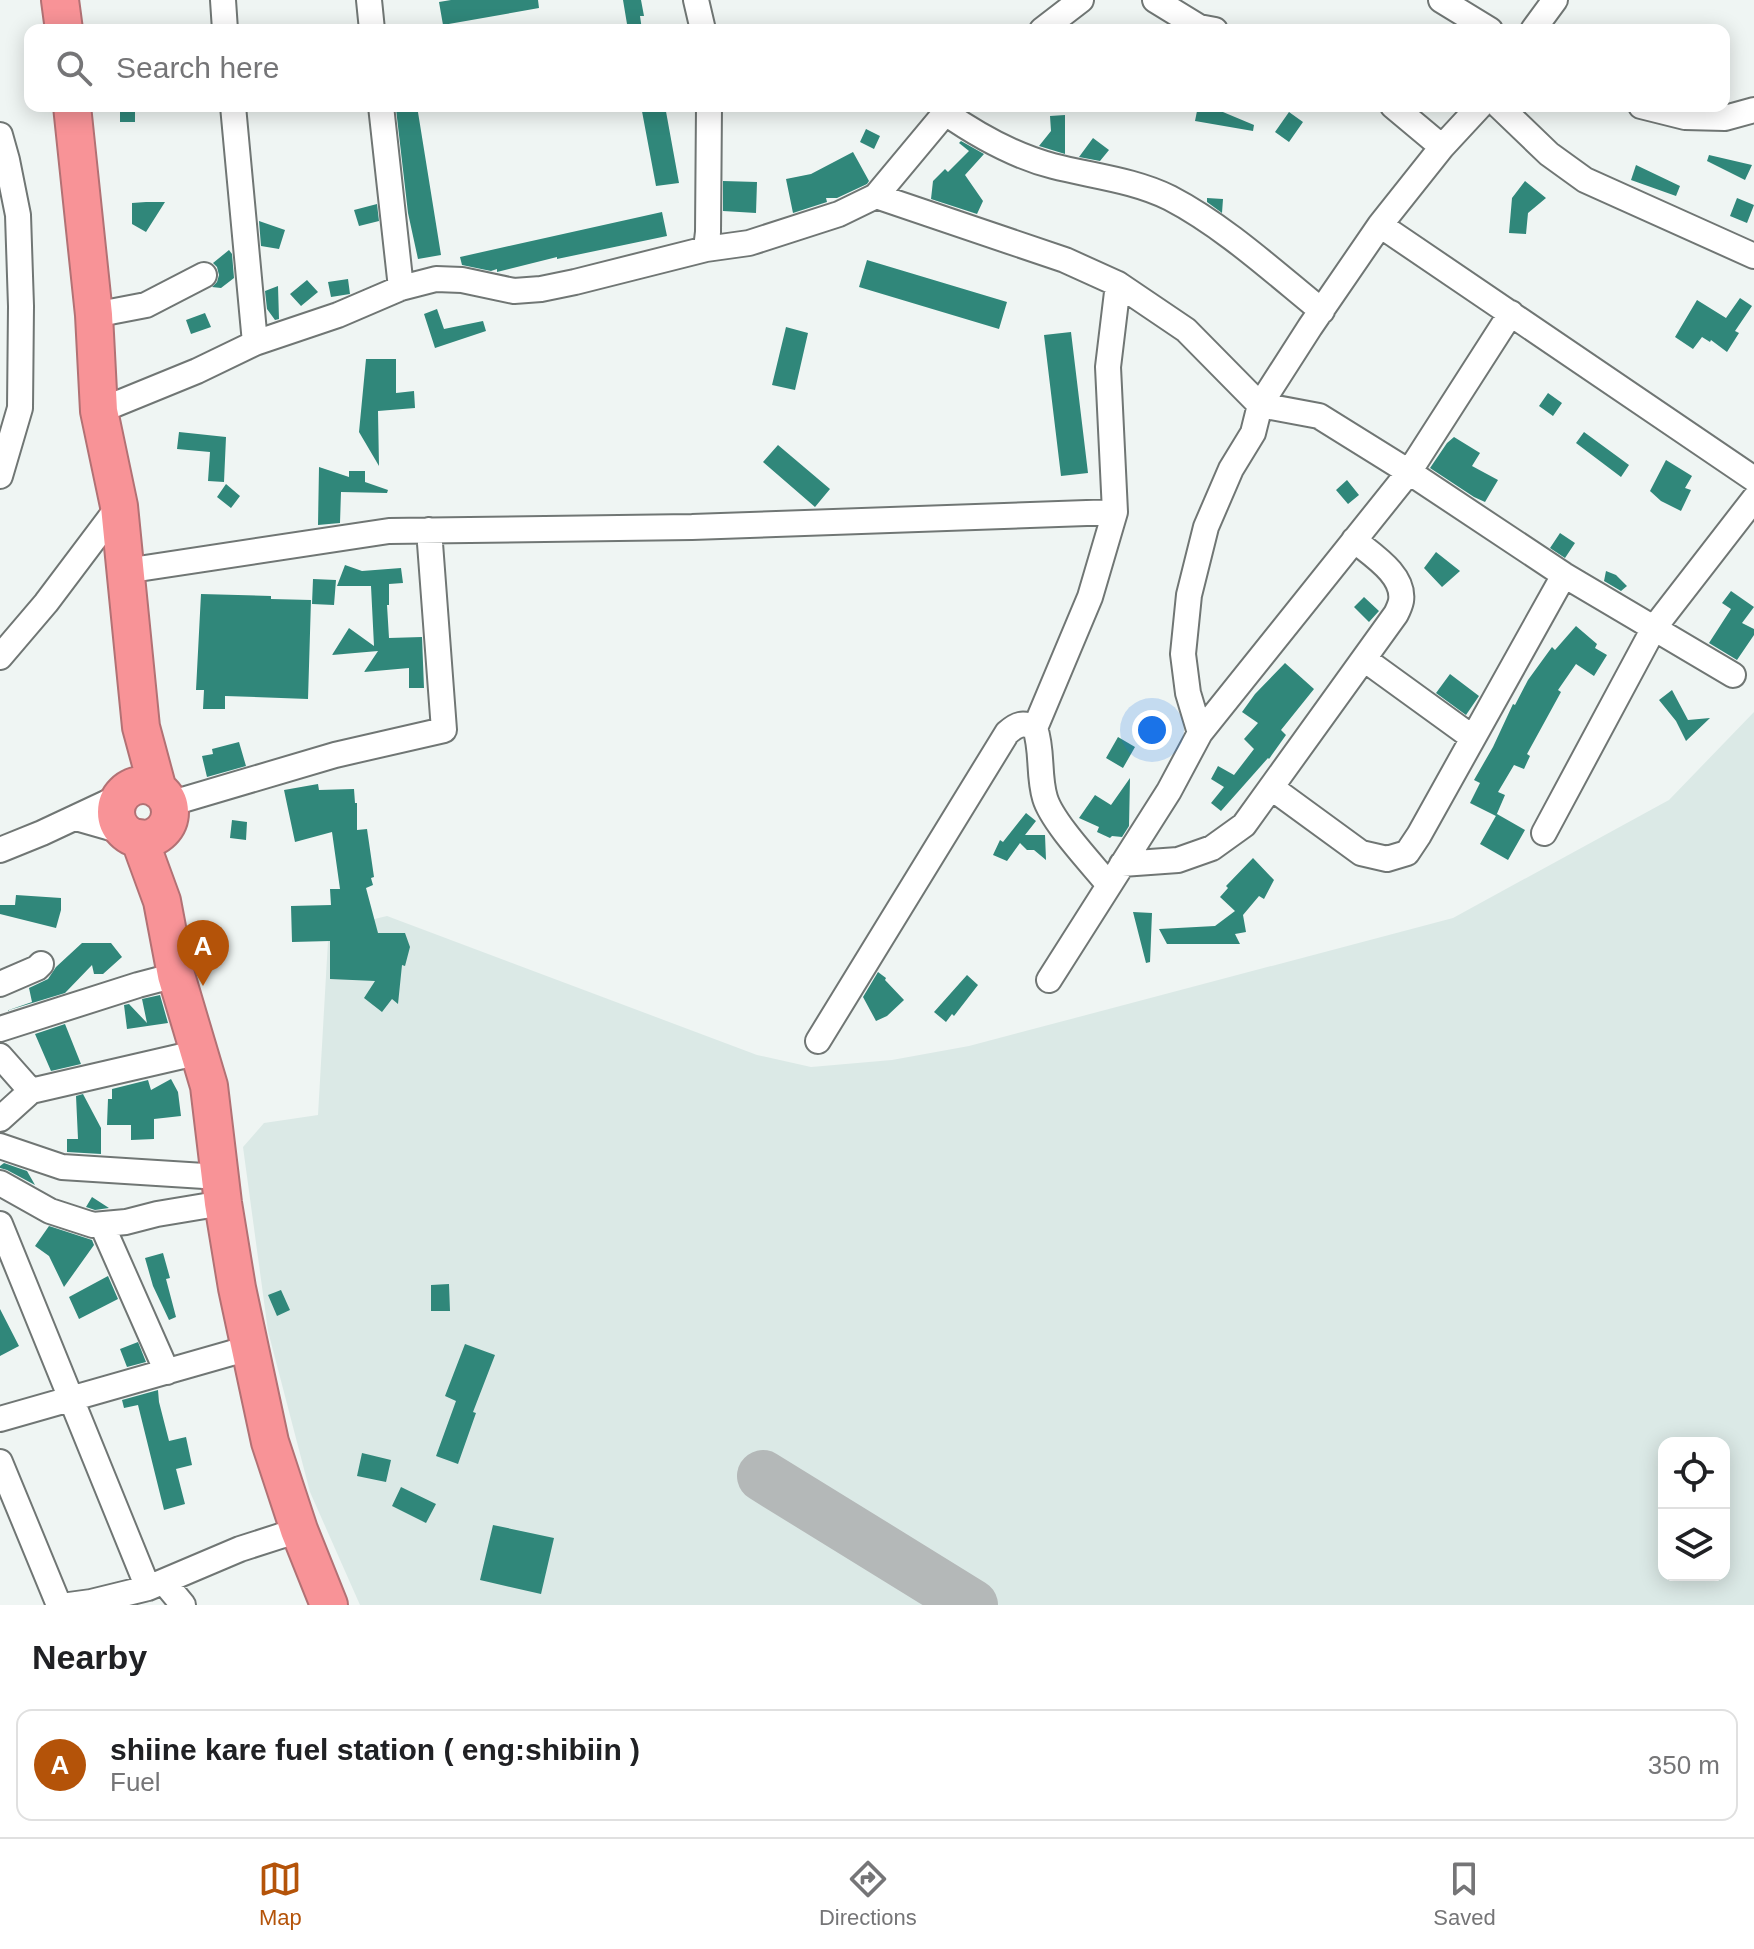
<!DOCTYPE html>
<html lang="en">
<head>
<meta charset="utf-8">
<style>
  :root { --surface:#fff; --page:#f6f6f6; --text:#202124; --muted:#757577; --line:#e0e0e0; --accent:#b45309 }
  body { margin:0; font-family:Arial,sans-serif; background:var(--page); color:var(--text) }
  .controls { position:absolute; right:24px; bottom:24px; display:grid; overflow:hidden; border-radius:16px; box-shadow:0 4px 20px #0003 }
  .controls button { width:72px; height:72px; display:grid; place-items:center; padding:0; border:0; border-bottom:2px solid var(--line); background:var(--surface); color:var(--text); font:40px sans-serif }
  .you { position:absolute; left:1152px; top:730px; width:28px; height:28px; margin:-20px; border:6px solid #fff; border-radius:50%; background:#1a73e8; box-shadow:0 0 0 12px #1a73e833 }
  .badge { display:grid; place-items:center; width:52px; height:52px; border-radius:50%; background:var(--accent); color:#fff; font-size:26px; font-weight:700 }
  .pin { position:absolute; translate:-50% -66px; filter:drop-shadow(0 2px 4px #0008) }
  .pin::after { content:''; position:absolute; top:42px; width:28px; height:24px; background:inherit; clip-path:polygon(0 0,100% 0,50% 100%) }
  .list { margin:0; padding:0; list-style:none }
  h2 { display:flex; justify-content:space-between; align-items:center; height:104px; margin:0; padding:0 32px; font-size:34px }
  h2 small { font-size:26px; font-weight:400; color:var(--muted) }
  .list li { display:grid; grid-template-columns:52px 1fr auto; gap:24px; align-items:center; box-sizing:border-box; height:112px; margin:0 16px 16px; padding:0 16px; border:2px solid var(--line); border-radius:16px }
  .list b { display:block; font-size:30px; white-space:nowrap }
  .list p { margin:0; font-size:26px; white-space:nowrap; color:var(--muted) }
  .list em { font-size:26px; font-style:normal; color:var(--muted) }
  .icon { flex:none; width:44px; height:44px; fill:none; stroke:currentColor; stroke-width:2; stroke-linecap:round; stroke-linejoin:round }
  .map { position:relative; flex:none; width:1754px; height:1605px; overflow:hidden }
  .search { position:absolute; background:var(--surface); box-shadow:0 4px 20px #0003; left:24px; right:24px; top:24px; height:88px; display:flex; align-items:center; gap:20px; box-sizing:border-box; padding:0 28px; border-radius:16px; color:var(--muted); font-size:30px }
  .sheet { height:232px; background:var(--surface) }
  nav { display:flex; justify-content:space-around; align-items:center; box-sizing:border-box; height:112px; border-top:2px solid var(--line); background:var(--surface); font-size:22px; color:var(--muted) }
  nav a { display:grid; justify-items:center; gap:4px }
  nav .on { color:var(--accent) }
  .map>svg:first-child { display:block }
</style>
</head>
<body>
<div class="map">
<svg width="1754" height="1605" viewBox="0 0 1754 1605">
  <rect width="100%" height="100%" fill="#eff5f3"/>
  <path fill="#dbe9e6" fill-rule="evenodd" d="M1754,712V1605H360L310,1492L268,1331L243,1147L264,1123L318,1115L328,941L341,927L387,916L757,1055L811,1067L892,1060L969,1046L1453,918L1669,800ZM1664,1443H1724V1575H1664Z"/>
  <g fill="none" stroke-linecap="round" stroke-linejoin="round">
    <path stroke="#b4b8b8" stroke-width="52" d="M763,1476L972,1605"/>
  </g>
  <path fill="#30877a" d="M451,0H538L539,8L443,25L439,2Z
    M623,0H641L644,16H640L642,30H628Z
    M120,106H135V122H120Z
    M400,106H417L441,255L418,259L408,213L396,109H401Z
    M641,106H665L679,183L656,186Z
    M1198,106L1211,107L1254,125L1253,131L1195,121Z
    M1289,112L1303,122L1289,142L1275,132Z
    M1065,115V154L1039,146L1051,131L1050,116Z
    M866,129L880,136L874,149L860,142Z
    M1093,138L1109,150L1100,161L1079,157Z
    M961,141L984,154L965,175L983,201L977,214L931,199L933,181L945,169L948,172L969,151L959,143Z
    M853,152L869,181L867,184L837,198H826L827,202L793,213L786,179L811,174Z
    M1709,155L1752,165L1745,180L1707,161Z
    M1636,165L1680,186L1676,196L1631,180Z
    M723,181L757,182L756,213L723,211Z
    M1525,181L1546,198L1528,213L1526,234L1509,233L1512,198Z
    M1207,198L1223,199L1222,213L1207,202Z
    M1737,198L1754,205L1747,223L1730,216Z
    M146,202H165L146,232L132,224V203Z
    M377,204L379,221L359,226L354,210Z
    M662,212L667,236L557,259V257L497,272V269L491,271L462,265L460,257Z
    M259,221L285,230L279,249L261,246Z
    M229,250L232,254L234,278L221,288L212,287L217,282L219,275L217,267L213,263Z
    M867,260L1007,302L999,329L859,287Z
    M348,279L350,294L331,297L328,282Z
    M307,280L318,292L301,306L290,294Z
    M278,286L279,319L275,320L267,309L265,291Z
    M1740,298L1752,306L1735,331L1739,333L1727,352L1711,340L1710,342L1702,337L1693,349L1675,337L1697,300L1726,318Z
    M437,309L444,329L483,321L486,331L435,348L424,314Z
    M205,313L211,327L191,334L186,320Z
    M786,327L808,333L795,390L772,385Z
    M1071,332L1088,473L1061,476L1044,335Z
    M366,359H396V393L414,391L415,408L378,411L379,466L359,432Z
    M1548,393L1562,403L1553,416L1539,406Z
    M179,432L226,437L224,482L208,481L210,452L177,449Z
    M1584,432L1629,465L1621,477L1576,443Z
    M1454,437L1480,453L1472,466L1498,480L1485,502L1474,497L1430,468L1447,443Z
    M778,445L830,489L815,507L763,462Z
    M1666,460L1692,476L1685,488L1691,490L1681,511L1661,501L1650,491Z
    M319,467L349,477V471H365V482L388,490L387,493L341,492L340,523L318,525Z
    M1347,480L1359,495L1348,504L1336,490Z
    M226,484L240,496L231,508L217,497Z
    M1560,533L1575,543L1565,558L1550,548Z
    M1436,552L1460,571L1442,587L1424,568Z
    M345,565L362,571L401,568L403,583L389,584V605H387L389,638L422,637L424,688H409V668L364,672L378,651L332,655L349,628L374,646L371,586H337Z
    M1606,571L1616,575L1627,586L1621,591L1604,581Z
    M313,579L336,580L334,605L312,604Z
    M1731,591L1754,607L1742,623L1754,629V635L1737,660L1709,643L1731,609L1722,603Z
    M201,594L271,596V599L311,600L308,699L225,696V709H203L204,690H196Z
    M1364,597L1379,611L1369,622L1354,607Z
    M1576,626L1597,644L1595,648L1607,655L1594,676L1576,664L1558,690L1561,692L1527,754L1530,756L1524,769L1514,765L1498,792L1505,795L1496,816L1470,803L1480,783L1474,780L1493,747L1513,704L1515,705L1528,680L1552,647L1555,650Z
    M1285,663L1314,689L1281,730L1286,735L1269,759L1268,758L1221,811L1211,803L1224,787L1211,779L1218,766L1234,775L1254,749L1244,739L1258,723L1242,712L1255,694Z
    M1450,674L1479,696L1466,715L1436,693Z
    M1672,690L1688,720L1710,718L1686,741L1676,721L1659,700Z
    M1118,737L1135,747L1123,768L1106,758Z
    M239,742L246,766L207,777L202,756L213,754L212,749Z
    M1130,778L1129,826L1122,837L1112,836L1110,838L1097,832L1099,827L1079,818L1095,795L1111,805Z
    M318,784L319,790L354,789L355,803H357V830L367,829L374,877L371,878L373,885L366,888L378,933H405L410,947L405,966L402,965L398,1004L392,999L382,1012L364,998L375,981L330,979V941L292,942L291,906L331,905L330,889H340L332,832L295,842L284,790Z
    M1026,813L1036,821L1025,835H1045L1046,860L1034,850H1027L1020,843L1007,861L993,855L1000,840L1003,842Z
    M1497,814L1525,830L1508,860L1480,844Z
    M232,820L247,822L246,840L230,838Z
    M1253,858L1274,880L1264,899L1259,896L1243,915L1246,932L1235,934L1240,944H1167L1159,929L1215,926L1235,911L1220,897L1228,888L1226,886Z
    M16,895L61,898V910L56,928L0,914V905H15Z
    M1133,912L1152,913L1150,962L1146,963Z
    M82,943H111L122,957L103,974H94L92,965L65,993L6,1011L32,1002L29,988L48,979L56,967Z
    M878,972L886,978L885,980L904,1000L887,1016L876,1021L863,997Z
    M967,975L978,985L954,1016L952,1014L946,1022L934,1012Z
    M160,995L168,1023L127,1029L124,1005L129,1004L147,1023L142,999Z
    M65,1024L81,1064L51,1071L35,1034Z
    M171,1079L178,1092L181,1116L154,1119V1139L131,1140V1125H107L108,1099H112V1089L148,1080L151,1090Z
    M83,1094L101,1128V1154L67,1152V1139H78L76,1096Z
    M4,1163L27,1171L35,1185L7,1170L0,1168V1166Z
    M92,1197L109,1208L95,1210L86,1207Z
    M49,1226L92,1240L94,1245L64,1287L49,1256L35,1246Z
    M163,1253L170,1278L166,1279L176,1317L169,1320L153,1286L145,1258Z
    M108,1276L118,1299L79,1319L69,1297Z
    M449,1284L450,1311H431V1285Z
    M281,1290L290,1310L277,1316L268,1295Z
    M0,1309L19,1346L0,1356Z
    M138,1342L146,1362L127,1367L120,1349Z
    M465,1344L495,1355L473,1412L476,1413L458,1464L436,1456L456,1401L445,1396Z
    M158,1390L159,1402L169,1441L186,1437L192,1465L176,1469L185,1504L164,1510L138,1405L124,1408L122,1400Z
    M362,1453L391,1460L386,1482L357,1476Z
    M401,1487L436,1504L426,1523L392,1506Z
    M493,1525L554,1538L541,1594L480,1580Z"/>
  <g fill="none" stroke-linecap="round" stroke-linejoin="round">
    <defs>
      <path id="minor" d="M223,0L225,30
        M369,0L372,30
        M696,0L703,30
        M1155,0L1199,27L1215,30
        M1441,0L1490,30
        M1042,30L1081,0
        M1533,30L1555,0
        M233,106L255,343
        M381,106L401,288
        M1393,106L1442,147
        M1499,106L1549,154L1585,180L1754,256
        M1641,106L1685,117L1725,118L1754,110
        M944,112C977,135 1014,156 1053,166C1092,176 1134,180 1170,198C1224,226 1275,273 1322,311
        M0,135L7,160L18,215L21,306L20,408L0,476
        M876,196L1065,260L1118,284L1186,330L1260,405L1319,416L1409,472L1564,575L1733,675
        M1380,225L1754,479
        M706,249L708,232L709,106
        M94,315L146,305L204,275
        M99,411L197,371L255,343L338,315L401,288L436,279L462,280L514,291L541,289L575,282L706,249L749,243L839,214L876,196L951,106
        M125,571L389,531L692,527L1115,512
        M0,657L46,603L119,506
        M1364,659L1473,738
        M1035,728L1090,597L1115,512L1108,367L1118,284
        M1200,733L1409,472L1511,313
        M1272,788L1361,853L1387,859L1407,853L1419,835L1564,575
        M169,804L335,755L444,730L429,530
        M76,818L125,832
        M1544,833L1654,628L1754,499
        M0,850L42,833L121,796
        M1122,864L1178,860L1212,848L1244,825L1396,614C1398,610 1400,606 1401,601C1405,575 1372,555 1354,540
        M1049,980L1169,791L1200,733L1188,693L1183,654L1189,595L1206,527L1231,469L1253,433L1260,405L1310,327L1380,225L1442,147L1480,106
        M0,984L37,968L41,964
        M0,1029L138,985L176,975
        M818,1041L1007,733C1017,724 1023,722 1035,728C1043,751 1038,775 1045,798C1052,822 1092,864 1109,885
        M0,1056L31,1091L0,1119
        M31,1091L200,1052
        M0,1146L62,1167L220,1177
        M0,1183L50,1211L93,1225L126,1222L157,1214L223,1203
        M0,1224L148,1588
        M102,1225L167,1372
        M0,1419L249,1348
        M0,1462L59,1605
        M164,1582L183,1605
        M69,1605L91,1602L148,1588L240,1549L299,1530"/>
      <path id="highway" d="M60,0L64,30
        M72,106L94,315L99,411L119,506L141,727L158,790
        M116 812a27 27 0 1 1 54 0a27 27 0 1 1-54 0Z
        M139,838L162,901L176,975L209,1086L223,1203L237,1288L270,1442L299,1530L329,1605"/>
    </defs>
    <use href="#minor" stroke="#707674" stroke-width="28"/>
    <use href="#highway" stroke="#b27174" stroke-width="40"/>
    <use href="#minor" stroke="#fff" stroke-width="24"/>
    <use href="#highway" stroke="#f89397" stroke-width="36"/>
  </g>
</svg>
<div class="controls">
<button><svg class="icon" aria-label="locate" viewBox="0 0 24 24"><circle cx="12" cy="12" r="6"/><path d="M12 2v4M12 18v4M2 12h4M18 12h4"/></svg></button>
<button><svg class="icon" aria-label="layers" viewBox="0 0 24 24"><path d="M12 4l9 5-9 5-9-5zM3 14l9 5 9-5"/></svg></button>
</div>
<div class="you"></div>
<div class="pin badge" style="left:203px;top:986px">A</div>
<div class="search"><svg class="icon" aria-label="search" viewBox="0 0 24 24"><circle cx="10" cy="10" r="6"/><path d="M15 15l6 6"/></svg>Search here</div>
</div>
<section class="sheet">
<h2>Nearby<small></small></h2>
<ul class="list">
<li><span class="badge">A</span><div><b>shiine kare fuel station ( eng:shibiin )</b><p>Fuel</p></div><em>350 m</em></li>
</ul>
</section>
<nav>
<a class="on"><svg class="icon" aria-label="map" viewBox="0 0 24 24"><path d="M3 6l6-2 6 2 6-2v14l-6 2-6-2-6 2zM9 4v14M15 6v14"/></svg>Map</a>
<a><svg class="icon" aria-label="directions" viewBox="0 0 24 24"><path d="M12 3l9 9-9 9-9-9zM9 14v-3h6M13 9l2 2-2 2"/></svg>Directions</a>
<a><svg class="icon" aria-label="saved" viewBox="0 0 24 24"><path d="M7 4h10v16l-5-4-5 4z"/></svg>Saved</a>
</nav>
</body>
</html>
